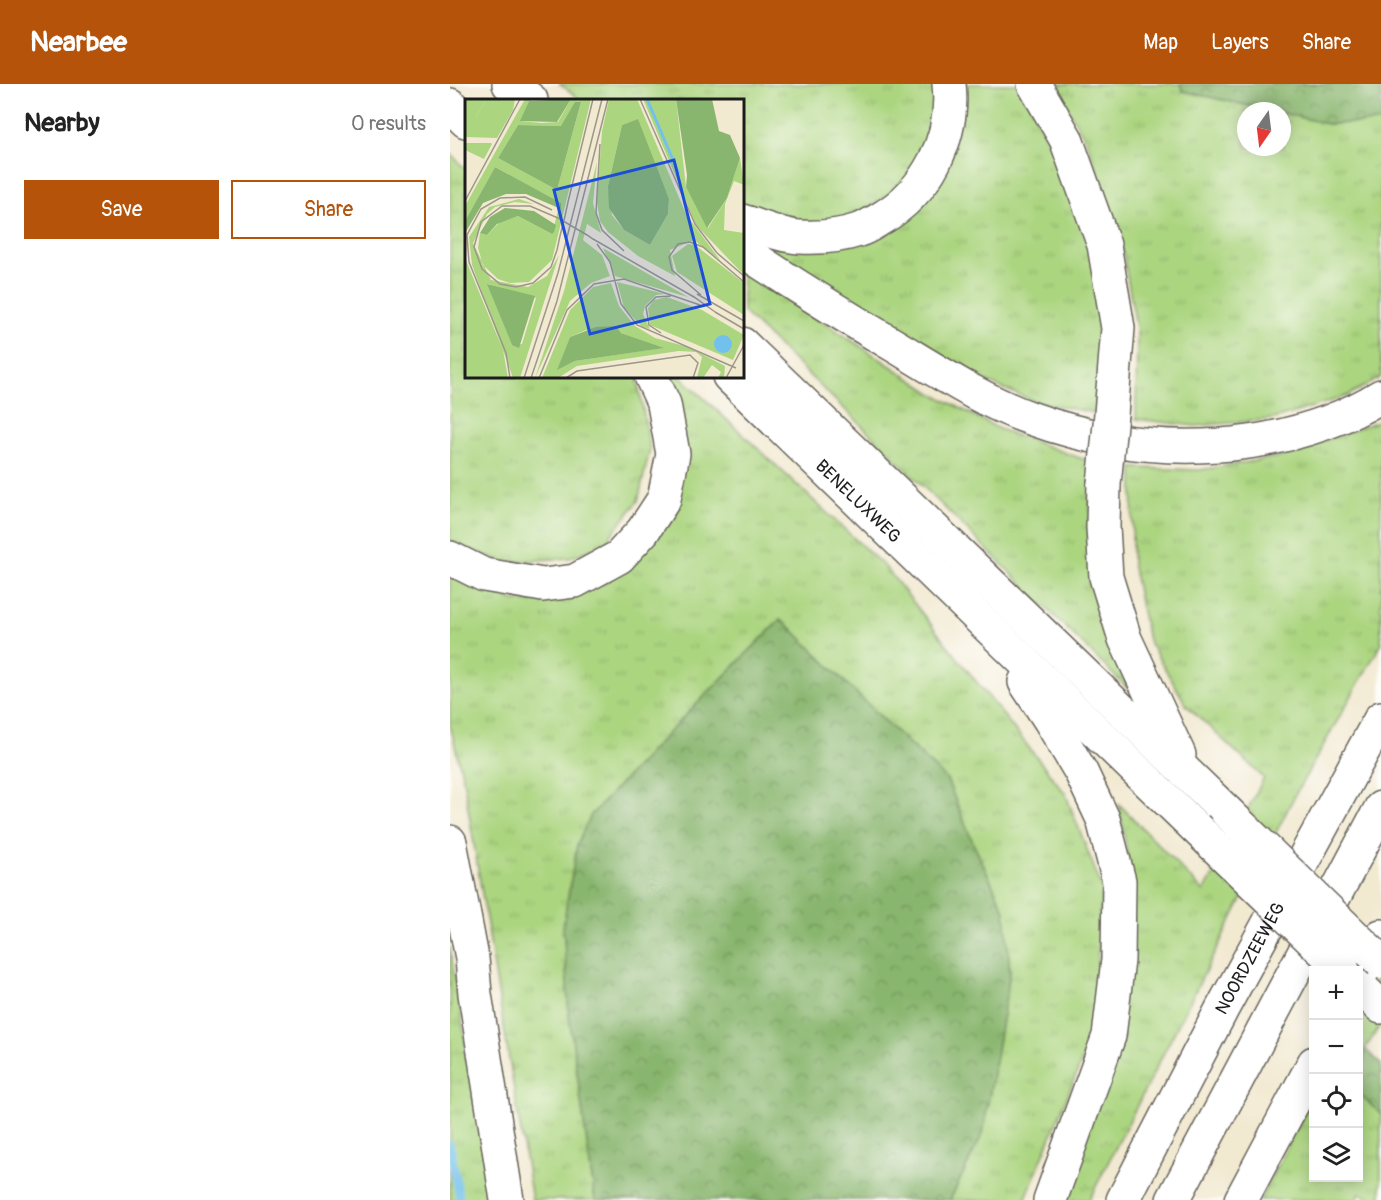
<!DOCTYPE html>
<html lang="en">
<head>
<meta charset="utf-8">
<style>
  :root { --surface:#fff; --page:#f6f6f6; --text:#222; --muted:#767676; --line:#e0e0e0; --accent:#b45309 }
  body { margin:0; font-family:Pangolin,sans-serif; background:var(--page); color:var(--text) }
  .controls { position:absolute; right:18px; bottom:18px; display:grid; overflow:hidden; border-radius:0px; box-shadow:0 3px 15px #0003 }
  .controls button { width:54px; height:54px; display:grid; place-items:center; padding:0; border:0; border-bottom:2px solid var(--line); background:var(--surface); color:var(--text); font:30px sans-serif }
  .compass { position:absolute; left:787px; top:18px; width:54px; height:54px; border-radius:50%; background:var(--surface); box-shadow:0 3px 15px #0003; rotate:194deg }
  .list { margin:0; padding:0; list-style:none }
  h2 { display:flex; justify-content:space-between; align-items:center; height:78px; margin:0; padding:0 24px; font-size:26px }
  h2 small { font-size:20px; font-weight:400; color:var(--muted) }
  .actions { display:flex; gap:12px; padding:18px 24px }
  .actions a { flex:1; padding:14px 0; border:2px solid var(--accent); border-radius:0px; text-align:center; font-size:21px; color:var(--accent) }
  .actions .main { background:var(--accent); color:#fff }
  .icon { flex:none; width:33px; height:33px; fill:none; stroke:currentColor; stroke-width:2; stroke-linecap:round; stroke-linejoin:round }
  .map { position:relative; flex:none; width:931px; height:1116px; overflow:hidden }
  header { display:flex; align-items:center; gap:36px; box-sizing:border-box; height:84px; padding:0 30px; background:var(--accent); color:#fff }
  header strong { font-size:28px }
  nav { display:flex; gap:33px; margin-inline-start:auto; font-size:21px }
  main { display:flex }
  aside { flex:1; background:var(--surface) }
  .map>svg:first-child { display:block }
</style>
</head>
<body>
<header>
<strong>Nearbee</strong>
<nav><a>Map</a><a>Layers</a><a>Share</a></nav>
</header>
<main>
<aside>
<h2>Nearby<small>0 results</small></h2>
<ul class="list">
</ul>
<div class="actions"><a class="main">Save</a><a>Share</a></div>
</aside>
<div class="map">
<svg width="931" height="1116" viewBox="0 0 931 1116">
  <defs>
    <pattern id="grass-tufts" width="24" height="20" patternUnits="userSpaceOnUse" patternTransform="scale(1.5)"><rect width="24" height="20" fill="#acd580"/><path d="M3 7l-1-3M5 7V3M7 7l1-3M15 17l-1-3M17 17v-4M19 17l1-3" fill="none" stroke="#93b66e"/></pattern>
    <pattern id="forest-crowns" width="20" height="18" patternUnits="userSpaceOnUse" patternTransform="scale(1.5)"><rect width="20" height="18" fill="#89b66e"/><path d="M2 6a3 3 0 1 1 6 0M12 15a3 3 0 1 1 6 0" fill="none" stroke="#6f935a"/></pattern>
  </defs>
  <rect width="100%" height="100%" fill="#fdfcf7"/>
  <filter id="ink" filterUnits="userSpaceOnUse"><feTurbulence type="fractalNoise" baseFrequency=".0167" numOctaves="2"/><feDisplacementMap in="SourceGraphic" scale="12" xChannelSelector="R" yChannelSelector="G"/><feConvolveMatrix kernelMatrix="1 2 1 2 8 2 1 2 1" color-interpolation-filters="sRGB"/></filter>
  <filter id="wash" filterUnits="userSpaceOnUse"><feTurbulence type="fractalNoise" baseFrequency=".008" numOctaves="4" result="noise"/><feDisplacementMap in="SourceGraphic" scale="24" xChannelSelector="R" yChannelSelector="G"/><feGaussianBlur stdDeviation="1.35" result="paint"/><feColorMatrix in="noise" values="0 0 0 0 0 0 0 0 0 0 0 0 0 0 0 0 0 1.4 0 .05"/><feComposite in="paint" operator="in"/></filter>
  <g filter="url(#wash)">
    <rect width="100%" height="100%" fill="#f2e9d1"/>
    <path fill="url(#grass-tufts)" stroke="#64784e" stroke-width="1.5" d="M110,0H488L485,48L464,87L443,109L403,132L361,142L293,124L292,16H131Z
      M510,0H569L635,128L649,200L651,273L645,329L584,317L515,289L374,202L312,158L445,144Z
      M604,0H730L733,7L822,27H796V63H832V29L878,40L931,38V293L897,312L824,335L745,342L686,335L687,248L670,152L637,58Z
      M0,69L16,86V292L187,293L200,365L188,417L154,460L119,474L56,478L4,459L0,455Z
      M292,185L482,309L549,345L641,378L639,454L648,529L679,606L407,337L293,228Z
      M214,292L231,293L436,484L615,709L652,804L643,949L575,1116H500L533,1049L560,888L555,827L523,759L497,696L410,613L340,543L330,536L219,648L141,731L119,932L145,1116H82L14,699L0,641V492L64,517L109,516L158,497L215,436Z
      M931,336V560L845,711L639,1116H614L680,788L669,720L754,808L814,694L737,622L698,556L682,479L683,384L750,386L829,373Z
      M0,863L41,1116H0Z
      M931,885V940L915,965L909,1010L931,1030V1116H924L910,1110L906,1116H810L863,1012L864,1094H908L909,927Z"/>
    <path fill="url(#forest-crowns)" stroke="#526945" stroke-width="1.5" d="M730,0H931V38L878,40L832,29V27H822L733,7Z
      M330,536L340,543L410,613L497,696L523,759L555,827L560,888L533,1049L500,1116H145L119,932L113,841L127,761L141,731L219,648Z
      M915,965L931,980V1030L909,1010Z"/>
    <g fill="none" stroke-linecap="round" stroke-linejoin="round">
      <path stroke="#72c1ed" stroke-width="8" d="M0,1061L10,1116"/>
    </g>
  </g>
  <g filter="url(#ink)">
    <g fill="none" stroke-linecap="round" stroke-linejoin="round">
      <defs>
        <g id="highway">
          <path d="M59,0L81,16"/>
          <path d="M584,0L616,55L654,161L668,244L661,330"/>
          <path d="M0,21L16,37"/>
          <path d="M292,137C311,143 331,152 350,153C369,154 391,152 409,146C416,144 423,139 430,135C477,108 505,54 499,0"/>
          <path d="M292,166C343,200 394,232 447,263C490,289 536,319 583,335C653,360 725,368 799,358C845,351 891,337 931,312"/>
          <path d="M292,260L776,727"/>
          <path id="s1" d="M279,292L746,744"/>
          <path d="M654,400L653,443L656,493L675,555L729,671"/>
          <path d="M0,474L34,491L93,501L125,497L169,473L193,447L214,415L223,370L214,320L201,292"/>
          <path d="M575,598L600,636L631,688L653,735L669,797L668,876L659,952L600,1116"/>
          <path d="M0,758L22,874L25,910L57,1116"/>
          <path d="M908,895L931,852"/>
          <path d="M908,901L931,923"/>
          <path id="s2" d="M673,1116L772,925L931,634"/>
          <path d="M723,1116L931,724"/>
          <path d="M791,1116L864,979"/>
        </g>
      </defs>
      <use href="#highway" stroke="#67645b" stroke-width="36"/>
      <use href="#highway" stroke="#fff" stroke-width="33"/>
      <defs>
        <path id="highway-bridge" d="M654,400L661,330
          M776,727L931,878
          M746,744L893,886"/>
      </defs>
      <use href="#highway-bridge" stroke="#67645b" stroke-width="36" stroke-linecap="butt"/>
      <use href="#highway-bridge" stroke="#fff" stroke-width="33"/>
    </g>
  </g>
  <g text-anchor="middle" stroke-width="4.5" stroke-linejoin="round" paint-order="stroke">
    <g font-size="18" fill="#1c1c1c" stroke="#fdfcf7">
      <text dy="6" stroke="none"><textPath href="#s1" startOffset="180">BENELUXWEG</textPath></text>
      <text dy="6" stroke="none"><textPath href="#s2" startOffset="273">NOORDZEEWEG</textPath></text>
    </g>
  </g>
  <g transform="translate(15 15)">
    <rect width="279" height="279" fill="#f2e9d1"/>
    <path d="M22,0H50L48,11L32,39L0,38V18H11ZM60,0H70L64,2L56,22L76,24L93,23L106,0H126L87,161L64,183L45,184L33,180L18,166L13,149L15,134L22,136L35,123L53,117L87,135L95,104L30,68L0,122V107ZM116,3L92,91L33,59L53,26L96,27ZM144,0H172L221,115L255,161L229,141L205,151L210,177L173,157L143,133L135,122L132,103L137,32ZM171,21L204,100L203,115L185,146L159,131L147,116L143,87L157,26ZM178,0H211L221,88L243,129L262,99L275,59L279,86L269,82L260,105L259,131L279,134V176L231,126ZM0,44H26L27,45L19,60L0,51ZM132,63L128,104L136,134L122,125L118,141L137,156L145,177L126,184L105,202L70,279L99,192ZM54,100L69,105L50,103L30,108L22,115L8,144L26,181L63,188L82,177L94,156L55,279H48L7,166L4,138L24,108ZM23,185L71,199L57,245L47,246ZM223,145L230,146L279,184V216L212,173L207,157ZM138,149L223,198L150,177ZM0,159L38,251L43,279H0ZM152,183L200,195L191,196L180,207L178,215L185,230L177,228L159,209ZM146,184L154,207L170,227L190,239L223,248L260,267L259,279H253L256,273L247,266L238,279H232L237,258L231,253L214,252L112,267L93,279H77L105,211L128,188ZM150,227L156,234L197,249L110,262L93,270L105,238L121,231ZM202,198L237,211L279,236L268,261L185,226L183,209L189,201Z" fill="#acd580" fill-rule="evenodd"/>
    <path d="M106,0L92,23L55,22L64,2ZM211,0H247L254,32L265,36L275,59L262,99L242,129L221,88L222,76ZM110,3H116L92,91L33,59L53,26L96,27ZM173,20L204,100L203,115L185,146L159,131L144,109L143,87L157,26ZM30,68L96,104V110L61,95H41L18,104L0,134V122ZM40,109L69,112L91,126L89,133L87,135L53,117L32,125L22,136L15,134L25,118ZM22,185L70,197L54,249L47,246ZM151,227L156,234L199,249L110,262L92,271L105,238L131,228Z" fill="#89b66e"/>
    <path d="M0,0H22L11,18H0Z" fill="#acd580"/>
    <path d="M249 245a9 9 0 1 1 18 0a9 9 0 1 1-18 0Z" fill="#72c1ed"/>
    <path fill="none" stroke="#72c1ed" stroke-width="3" d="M182,0L214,75"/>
    <path fill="none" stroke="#9c9789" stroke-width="1.5" d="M128,0L103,103L100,117L95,137L92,151L86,168L68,184L51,188L35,185L17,170L9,148L16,123L37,107H65L93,119L122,136L128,140L229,198L253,215M175,0L230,125L252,154L279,177M135,45L131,114L137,131L159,152M0,102L55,0M132,145L145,163L156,205L172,226L271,269M232,195L279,222M236,196L207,171L204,158L213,145L225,143L238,148L279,183M250,213L279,230M196,234L184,226L181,208L191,198L206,197M45,279L41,254L4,163L2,136L16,110L35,99L60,98L87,111M59,279L93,174L137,0M66,279L92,202L143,0M74,279L102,211L129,185L159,180L235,206M101,279L112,272L225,256L233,264L228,279M261,279L279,246"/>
    <path fill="#1d4ed8" fill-opacity="0.15" stroke="#1d4ed8" stroke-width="3" d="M209,61L245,205L125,235L89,91Z"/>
    <rect width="279" height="279" fill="none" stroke="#1c1c1c" stroke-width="3"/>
  </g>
</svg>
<div class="controls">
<button>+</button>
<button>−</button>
<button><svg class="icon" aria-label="locate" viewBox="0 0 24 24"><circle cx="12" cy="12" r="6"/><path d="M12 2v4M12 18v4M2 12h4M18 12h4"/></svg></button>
<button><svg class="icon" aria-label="layers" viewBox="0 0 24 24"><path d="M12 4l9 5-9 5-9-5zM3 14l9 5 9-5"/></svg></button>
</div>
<svg class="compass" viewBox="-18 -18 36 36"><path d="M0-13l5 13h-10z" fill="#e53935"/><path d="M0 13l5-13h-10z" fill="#767676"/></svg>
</div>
</main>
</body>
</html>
